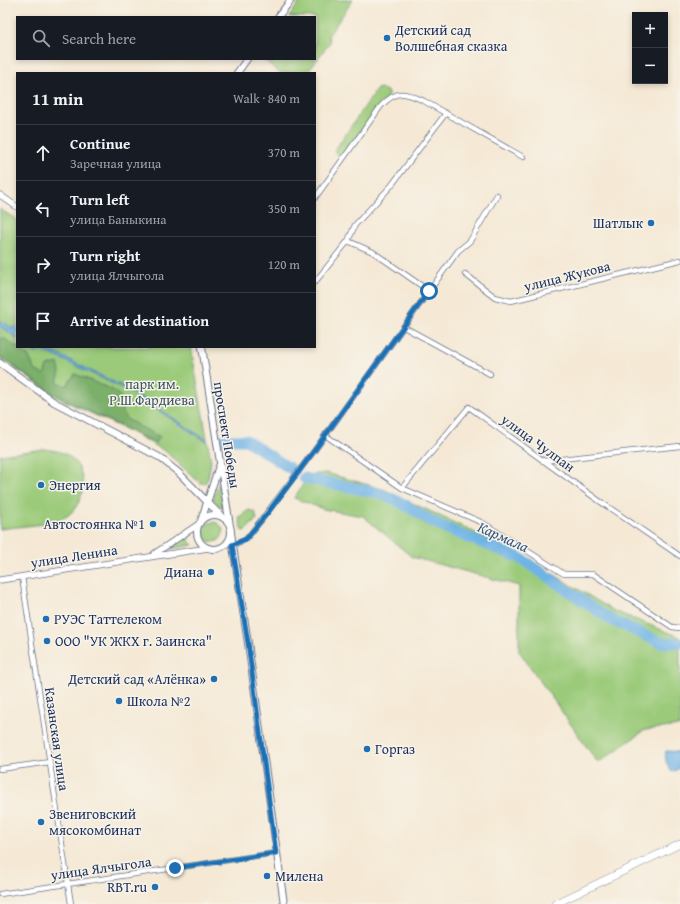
<!DOCTYPE html>
<html lang="en">
<head>
<meta charset="utf-8">
<style>
  :root { --surface:#171b24; --page:#20242c; --text:#f1f3f6; --muted:#9ea1a6; --line:#363941 }
  body { margin:0; font-family:"Gentium Book Plus",serif; background:var(--page); color:var(--text) }
  .controls { position:absolute; right:12px; top:12px; display:grid; overflow:hidden; border-radius:0px; box-shadow:0 2px 6px #0003 }
  .controls button { width:36px; height:36px; display:grid; place-items:center; padding:0; border:0; border-bottom:1px solid var(--line); background:var(--surface); color:var(--text); font:20px sans-serif }
  .stop { position:absolute; width:12px; height:12px; margin:-9px; border:3px solid #1f6fb2; border-radius:50%; background:#fff }
  .stop.end { background:#1f6fb2; border-color:#fff; box-shadow:0 1px 4px #0008 }
  .list { margin:0; padding:0; list-style:none }
  h2 { display:flex; justify-content:space-between; align-items:center; height:52px; margin:0; padding:0 16px; font-size:17px }
  h2 small { font-size:13px; font-weight:400; color:var(--muted) }
  .list li { display:grid; grid-template-columns:26px 1fr auto; gap:12px; align-items:center; box-sizing:border-box; height:56px; padding:0 16px; border-top:1px solid var(--line) }
  .list b { display:block; font-size:15px; white-space:nowrap }
  .list p { margin:0; font-size:13px; white-space:nowrap; color:var(--muted) }
  .list em { font-size:13px; font-style:normal; color:var(--muted) }
  .icon { flex:none; width:22px; height:22px; fill:none; stroke:currentColor; stroke-width:2; stroke-linecap:round; stroke-linejoin:round }
  .map { position:relative; flex:none; width:680px; height:904px; overflow:hidden }
  .search { position:absolute; background:var(--surface); box-shadow:0 2px 6px #0003; left:16px; top:16px; width:300px; height:44px; display:flex; align-items:center; gap:10px; box-sizing:border-box; padding:0 14px; border-radius:0px; color:var(--muted); font-size:15px }
  .panel { position:absolute; background:var(--surface); box-shadow:0 2px 6px #0003; left:16px; top:72px; width:300px; height:276px; border-radius:0px }
  .map>svg:first-child { display:block }
</style>
</head>
<body>
<div class="map">
<svg width="680" height="904" viewBox="0 0 680 904">
  <rect width="100%" height="100%" fill="#f7f3e8"/>
  <filter id="ink" filterUnits="userSpaceOnUse"><feTurbulence type="fractalNoise" baseFrequency=".025" numOctaves="2"/><feDisplacementMap in="SourceGraphic" scale="8" xChannelSelector="R" yChannelSelector="G"/><feConvolveMatrix kernelMatrix="1 2 1 2 8 2 1 2 1" color-interpolation-filters="sRGB"/></filter>
  <filter id="wash" filterUnits="userSpaceOnUse"><feTurbulence type="fractalNoise" baseFrequency=".012" numOctaves="4" result="noise"/><feDisplacementMap in="SourceGraphic" scale="16" xChannelSelector="R" yChannelSelector="G"/><feGaussianBlur stdDeviation="0.9" result="paint"/><feColorMatrix in="noise" values="0 0 0 0 0 0 0 0 0 0 0 0 0 0 0 0 0 1.4 0 .05"/><feComposite in="paint" operator="in"/></filter>
  <g filter="url(#wash)">
    <rect width="100%" height="100%" fill="#f5e9d6"/>
    <path fill="#9bcb7a" stroke="#5b7d6c" d="M301,0H353L328,36L330,42L307,73H280L263,59H315V17H289Z
      M381,88L388,92V96L342,158L340,157L334,151L377,89Z
      M0,209L17,220V347H191L211,461L208,479L205,483H200L165,451L131,432L56,397L0,358Z
      M44,449C53,450 62,451 70,457C89,472 86,503 67,516C51,526 19,526 0,529V455Z
      M326,473L383,489L520,554L614,611L680,637V726L645,730L598,763L519,651V586L412,557L363,516L323,509L294,498L309,475Z
      M219,483L223,509L213,499Z
      M249,510L255,512L257,519L246,530L242,531L239,517Z
      M203 532a10 10 0 1 1 20 0a10 10 0 1 1-20 0Z
      M189,536V541L193,545L170,549Z"/>
    <path fill="#7caf6a" stroke="#4c6f64" d="M4,338L29,357L35,370L44,375L47,366L58,363L60,372L57,382L66,386L75,374L113,390L125,401L123,412L128,420L160,437L155,443L76,405L43,387L0,356V339Z"/>
    <path fill="#70b4e6" stroke="#4672a2" d="M0,321L12,328L17,326V340L11,333L0,326Z
      M27,347H43L132,391L207,440V442L130,392L53,355L41,351L36,353Z
      M666,751L680,752V768L672,772C667,766 664,759 666,751Z"/>
    <g fill="none" stroke-linecap="round" stroke-linejoin="round">
      <path stroke="#70b4e6" stroke-width="11" d="M223,440H246L294,471
        M304,478L378,493L400,502L429,520L456,533L520,558L611,620L662,643H680"/>
    </g>
  </g>
  <g filter="url(#ink)">
    <g fill="none" stroke-linecap="round" stroke-linejoin="round">
      <defs>
        <path id="minor" d="M315,198L381,106C397,89 405,92 424,101L523,157
          M348,241L373,252L429,291
          M465,274L495,297L511,301L680,260
          M315,282L348,241L355,225L391,186L446,113
          M404,327L490,374
          M325,435L402,488L483,523L564,574H593L672,627L680,628
          M543,461L680,446
          M402,488L469,407L598,500L680,556
          M232,545L245,540L252,532L314,451L458,251L470,241L497,195
          M22,577L71,904
          M0,769L50,762
          M0,894L276,853"/>
        <path id="tertiary" d="M0,195L17,207
          M154,554L199,524
          M0,580L208,548"/>
        <path id="secondary" d="M278,17L291,0
          M237,73L247,59
          M202,347L230,526
          M0,363L54,402L159,457L179,473L223,518
          M197 532a17 17 0 1 1 34 0a17 17 0 1 1-34 0Z
          M201,521L219,466
          M231,533L248,643L284,904"/>
        <path id="primary" d="M555,904L680,844"/>
      </defs>
      <use href="#minor" stroke="#677088" stroke-width="6"/>
      <use href="#tertiary" stroke="#677088" stroke-width="7"/>
      <use href="#secondary" stroke="#677088" stroke-width="8"/>
      <use href="#primary" stroke="#677088" stroke-width="8"/>
      <use href="#minor" stroke="#fff" stroke-width="4.5"/>
      <use href="#tertiary" stroke="#fff" stroke-width="5.5"/>
      <use href="#secondary" stroke="#fff" stroke-width="6"/>
      <use href="#primary" stroke="#fff" stroke-width="7"/>
    </g>
  </g>
  <g fill="none" stroke-linecap="round" stroke-linejoin="round" filter="url(#ink)">
    <path stroke="#1f6fb2" stroke-width="5" d="M175,868L276,853L248,643L232,545L246,539L269,511L314,451L429,291"/>
  </g>
  <g fill="#1f6fb2" stroke="#f7f3e8" stroke-width="1.5">
    <circle cx="387" cy="38" r="4"/>
    <circle cx="651" cy="223" r="4"/>
    <circle cx="41" cy="485" r="4"/>
    <circle cx="153" cy="524" r="4"/>
    <circle cx="211" cy="572" r="4"/>
    <circle cx="46" cy="619" r="4"/>
    <circle cx="47" cy="641" r="4"/>
    <circle cx="214" cy="679" r="4"/>
    <circle cx="119" cy="701" r="4"/>
    <circle cx="367" cy="749" r="4"/>
    <circle cx="41" cy="822" r="4"/>
    <circle cx="267" cy="876" r="4"/>
    <circle cx="155" cy="887" r="4"/>
  </g>
  <g text-anchor="middle" stroke-width="3" stroke-linejoin="round" paint-order="stroke">
    <g font-size="14" fill="#1b2f5e" stroke="#f7f3e8" text-anchor="start">
      <text x="395" y="35">Детский сад<tspan x="395" dy="16">Волшебная сказка</tspan></text>
      <text x="643" y="228" text-anchor="end">Шатлык</text>
      <text x="49" y="490">Энергия</text>
      <text x="145" y="529" text-anchor="end">Автостоянка №1</text>
      <text x="203" y="577" text-anchor="end">Диана</text>
      <text x="54" y="624">РУЭС Таттелеком</text>
      <text x="55" y="646">ООО "УК ЖКХ г. Заинска"</text>
      <text x="206" y="684" text-anchor="end">Детский сад «Алёнка»</text>
      <text x="127" y="706">Школа №2</text>
      <text x="375" y="754">Горгаз</text>
      <text x="49" y="819">Звениговский<tspan x="49" dy="16">мясокомбинат</tspan></text>
      <text x="275" y="881">Милена</text>
      <text x="147" y="892" text-anchor="end">RBT.ru</text>
    </g>
    <g font-size="14" fill="#1b2f5e" stroke="#f7f3e8">
      <text transform="translate(567 276) rotate(-14)" y="5">улица Жукова</text>
      <text transform="translate(227 435) rotate(81)" y="5">проспект Победы</text>
      <text transform="translate(538 443) rotate(36)" y="5">улица Чулпан</text>
      <text transform="translate(74 556) rotate(-9)" y="5">улица Ленина</text>
      <text transform="translate(57 739) rotate(82)" y="5">Казанская улица</text>
      <text transform="translate(101 868) rotate(-8)" y="5">улица Ялчыгола</text>
    </g>
    <g font-size="14" fill="#3b5665" stroke="#f7f3e8">
      <text x="152" y="389">парк им.<tspan x="152" dy="16">Р.Ш.Фардиева</tspan></text>
    </g>
    <g font-size="15" font-style="italic" fill="#355787" stroke="#f7f3e8">
      <text transform="translate(503 537) rotate(24)" y="5">Кармала</text>
    </g>
  </g>
</svg>
<div class="controls">
<button>+</button>
<button>−</button>
</div>
<div class="stop" style="left:429px;top:291px"></div>
<div class="stop end" style="left:175px;top:868px"></div>
<div class="search"><svg class="icon" aria-label="search" viewBox="0 0 24 24"><circle cx="10" cy="10" r="6"/><path d="M15 15l6 6"/></svg>Search here</div>
<section class="panel">
<h2>11 min<small>Walk · 840 m</small></h2>
<ul class="list">
<li><svg class="icon" aria-label="ahead" viewBox="0 0 24 24"><path d="M12 20V5M6 11l6-6 6 6"/></svg><div><b>Continue</b><p>Заречная улица</p></div><em>370 m</em></li>
<li><svg class="icon" aria-label="left" viewBox="0 0 24 24"><path d="M17 20v-9H6M10 6l-5 5 5 5"/></svg><div><b>Turn left</b><p>улица Баныкина</p></div><em>350 m</em></li>
<li><svg class="icon" aria-label="right" viewBox="0 0 24 24"><path d="M7 20v-9h11M14 6l5 5-5 5"/></svg><div><b>Turn right</b><p>улица Ялчыгола</p></div><em>120 m</em></li>
<li><svg class="icon" aria-label="arrive" viewBox="0 0 24 24"><path d="M6 21V4h12l-3 4 3 4H6"/></svg><div><b>Arrive at destination</b></div></li>
</ul>
</section>
</div>
</body>
</html>
